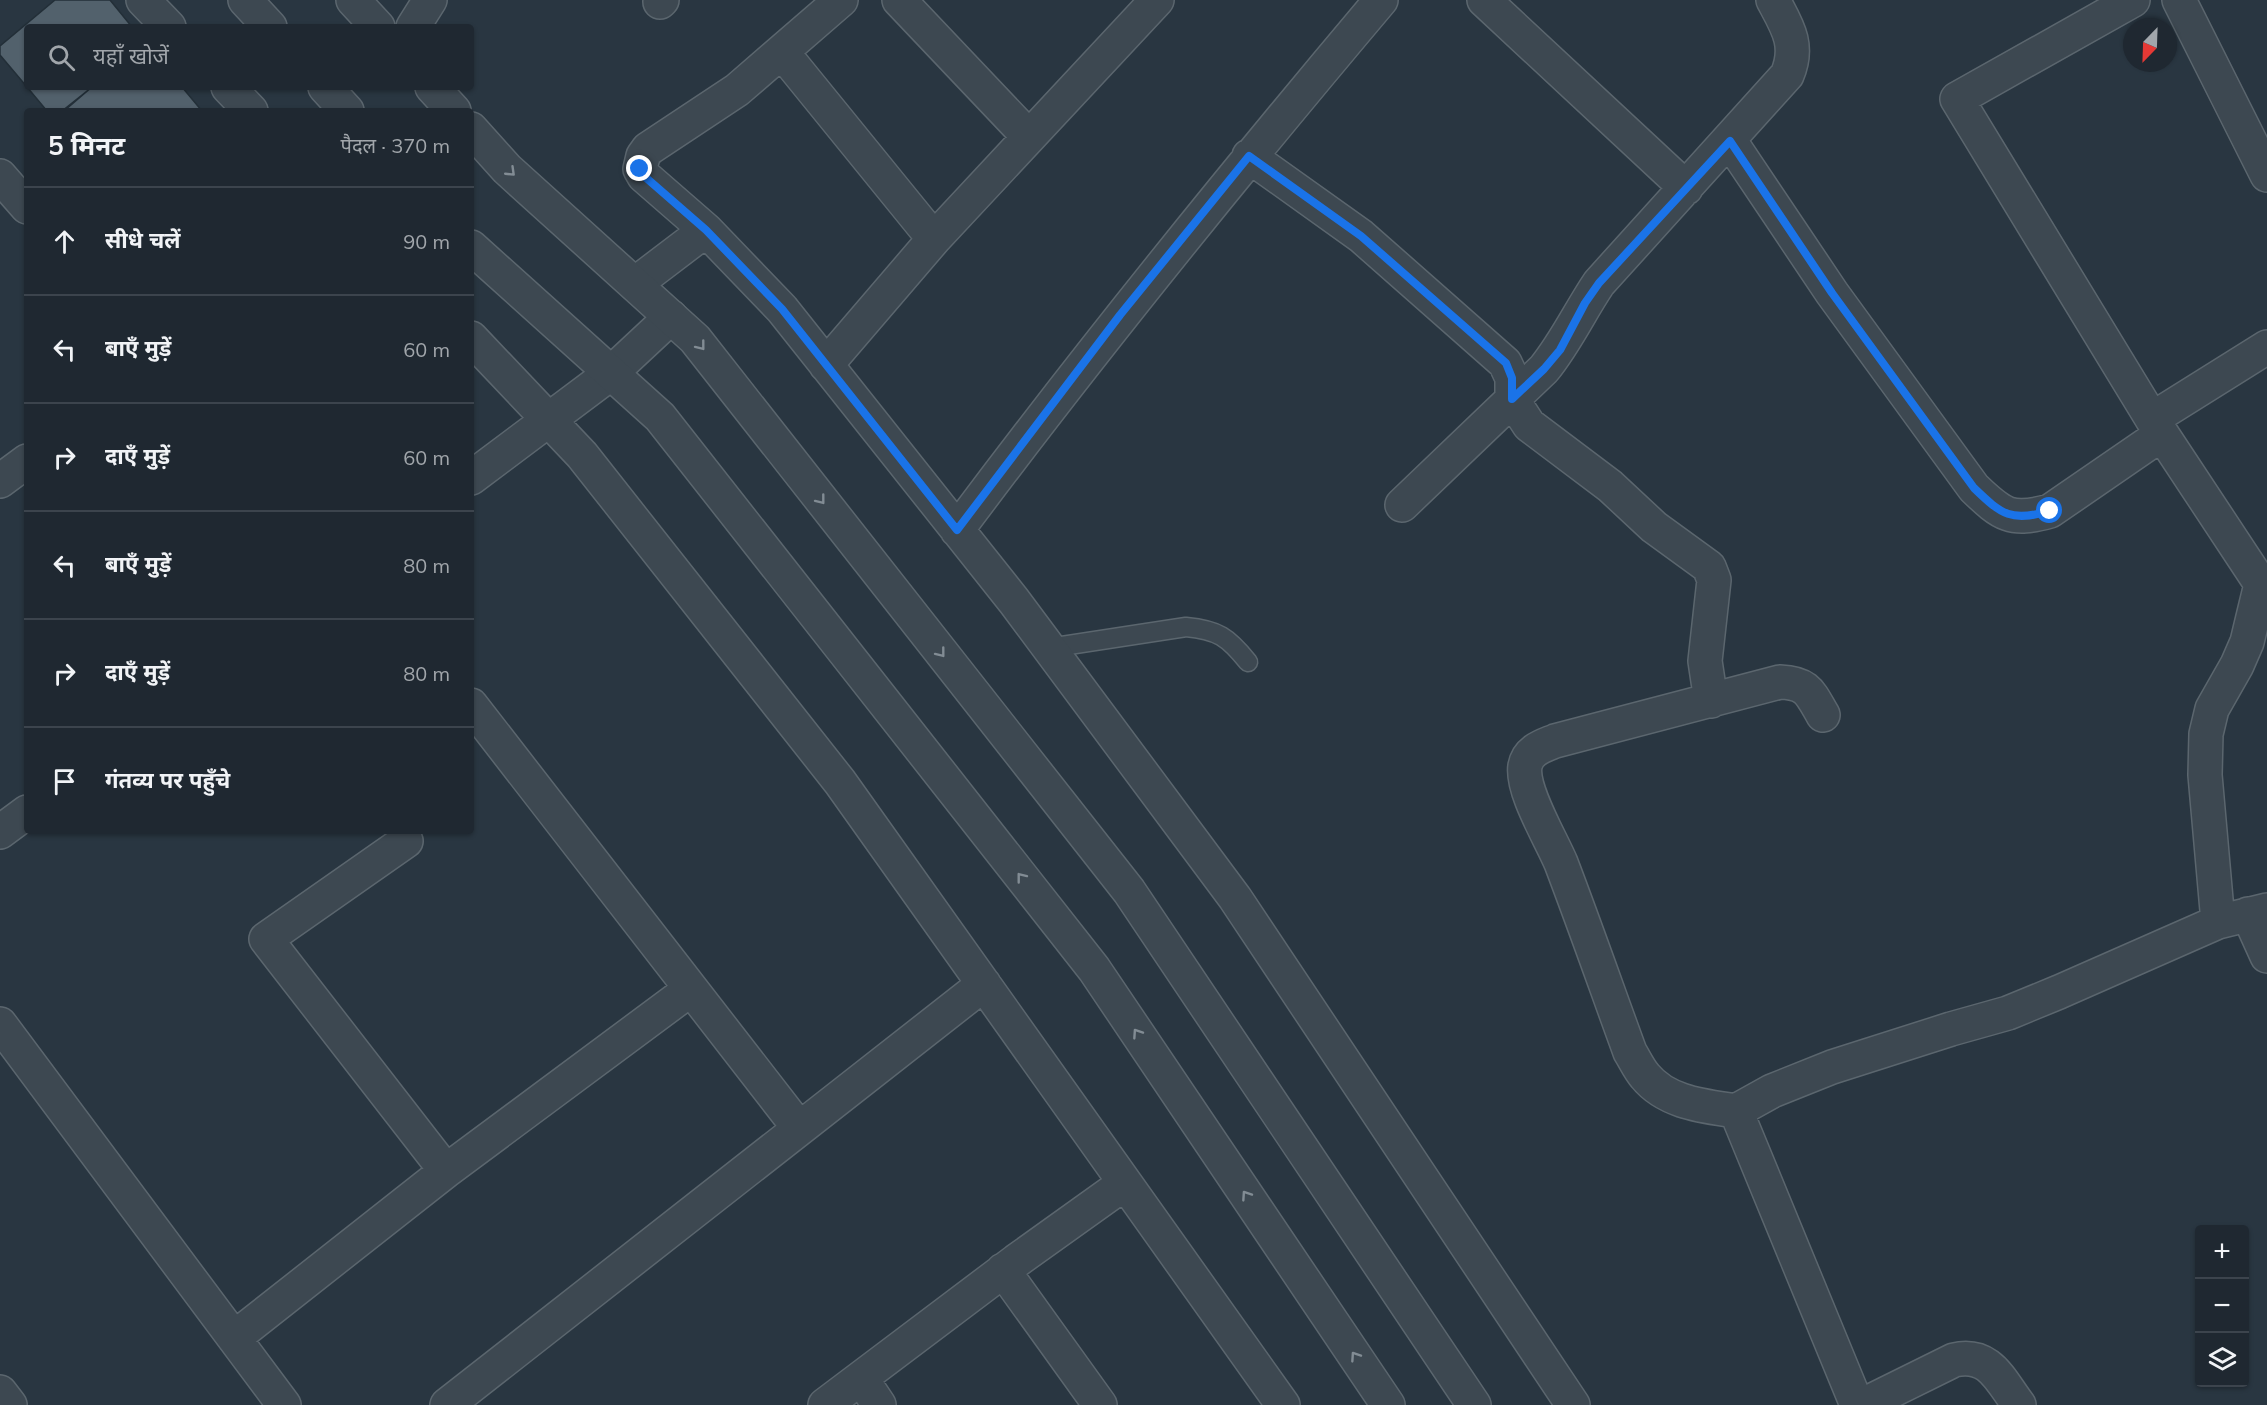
<!DOCTYPE html>
<html lang="hi">
<head>
<meta charset="utf-8">
<style>
  :root { --surface:#1f2831; --page:#2c343d; --text:#f1f3f6; --muted:#a1a6ab; --line:#3c444d }
  body { margin:0; font-family:Mulish,"Noto Sans Devanagari",sans-serif; background:var(--page); color:var(--text) }
  .controls { position:absolute; right:18px; bottom:18px; display:grid; overflow:hidden; border-radius:6px; box-shadow:0 2px 4px #0004 }
  .controls button { width:54px; height:54px; display:grid; place-items:center; padding:0; border:0; border-bottom:2px solid var(--line); background:var(--surface); color:var(--text); font:30px sans-serif }
  .compass { position:absolute; left:2123px; top:18px; width:54px; height:54px; border-radius:50%; background:var(--surface); box-shadow:0 2px 4px #0004; rotate:203deg }
  .stop { position:absolute; width:18px; height:18px; margin:-14px; border:4px solid #1a73e8; border-radius:50%; background:#fff }
  .stop.end { background:#1a73e8; border-color:#fff; box-shadow:0 2px 6px #0008 }
  .list { margin:0; padding:0; list-style:none }
  h2 { display:flex; justify-content:space-between; align-items:center; height:78px; margin:0; padding:0 24px; font-size:26px }
  h2 small { font-size:20px; font-weight:400; color:var(--muted) }
  .list li { display:grid; grid-template-columns:39px 1fr auto; gap:18px; align-items:center; box-sizing:border-box; height:108px; padding:0 24px; border-top:2px solid var(--line) }
  .list b { display:block; font-size:22px; white-space:nowrap }
  .list em { font-size:20px; font-style:normal; color:var(--muted) }
  .icon { flex:none; width:33px; height:33px; fill:none; stroke:currentColor; stroke-width:2; stroke-linecap:round; stroke-linejoin:round }
  .map { position:relative; flex:none; width:2267px; height:1405px; overflow:hidden }
  .search { position:absolute; background:var(--surface); box-shadow:0 2px 4px #0004; left:24px; top:24px; width:450px; height:66px; display:flex; align-items:center; gap:15px; box-sizing:border-box; padding:0 21px; border-radius:6px; color:var(--muted); font-size:22px }
  .panel { position:absolute; background:var(--surface); box-shadow:0 2px 4px #0004; left:24px; top:108px; width:450px; height:726px; border-radius:6px }
  .map>svg:first-child { display:block }
</style>
</head>
<body>
<div class="map">
<svg width="2267" height="1405" viewBox="0 0 2267 1405">
  <rect width="100%" height="100%" fill="#293641"/>
  <path fill="#52616c" stroke="#232f38" stroke-width="1.5" d="M55,0H110L132,27H27V87L0,55V46Z
    M27,87H92L62,111H47Z
    M92,87H182L202,111H64Z"/>
  <g fill="none" stroke-linecap="round" stroke-linejoin="round">
    <defs>
      <path id="service" d="M1049,648L1186,627C1218,630 1228,637 1248,662"/>
      <path id="minor" d="M143,0L169,27
        M899,0L1029,137
        M1484,0L1686,188
        M2133,0L1957,99L2152,419L2261,584L2247,642L2237,665L2212,709L2206,734L2205,775L2218,922
        M2179,0L2267,175
        M660,2L662,0
        M413,27L430,0
        M782,52L934,239
        M228,87L251,111
        M1730,141L1832,293L1974,488C2002,515 2011,522 2050,511L2162,434
        M1249,156L1361,236L1505,363L1512,378V399L1529,425L1610,486L1654,527L1709,567L1714,580L1705,661L1711,701
        M0,176L27,207
        M706,230L644,176L640,169L643,156L648,149L737,90L841,0
        M635,284L706,230L782,309L1014,601L1235,898L1573,1405
        M471,338L582,455L840,782L1283,1405
        M826,365L934,239L1157,0
        M2152,419L2267,347
        M471,478L611,373L671,317
        M0,481L27,461
        M1402,505L1544,369C1566,342 1580,311 1599,283L1787,75C1800,45 1787,26 1773,0
        M957,530C1093,348 1235,173 1381,0
        M471,705L799,1128
        M0,832L27,812
        M406,841L266,939L446,1171
        M2248,914L2267,956
        M0,1024L284,1405
        M1736,1111C1704,1106 1667,1103 1645,1076C1639,1069 1635,1060 1630,1052C1607,989 1585,926 1561,863C1551,839 1521,790 1525,766C1528,750 1543,746 1555,741L1780,682C1808,683 1810,693 1823,715
        M1003,1270L1100,1405
        M234,1338L446,1171L691,989
        M861,1378L879,1405
        M0,1392L10,1405
        M447,1405L984,984
        M825,1405L1016,1261L1125,1183
        M1857,1405L1736,1111L1772,1091L1832,1067L1951,1029L2008,1013L2059,992L2218,922L2267,910
        M1863,1405L1954,1360C1990,1352 2000,1380 2019,1405"/>
      <path id="tertiary" d="M245,0L270,27
        M353,0L378,27
        M325,87L347,111
        M432,87L454,111
        M471,129L507,169L695,339L1129,891L1474,1405
        M471,247L660,417L1094,969L1388,1405"/>
    </defs>
    <use href="#service" stroke="#5b666e" stroke-width="21"/>
    <use href="#minor" stroke="#5b666e" stroke-width="36"/>
    <use href="#tertiary" stroke="#5b666e" stroke-width="36"/>
    <use href="#service" stroke="#3d4851" stroke-width="18"/>
    <use href="#minor" stroke="#3d4851" stroke-width="33"/>
    <use href="#tertiary" stroke="#3d4851" stroke-width="33"/>
  </g>
  <defs><path id="oneway-chevron" d="M-2-3.5L2.5 0L-2 3.5" fill="none" stroke-width="1.6" stroke-linecap="round" stroke-linejoin="round" transform="scale(1.5)"/></defs>
  <g stroke="#828c94">
    <use href="#oneway-chevron" transform="translate(511 172) rotate(44)"/>
    <use href="#oneway-chevron" transform="translate(701 346) rotate(52)"/>
    <use href="#oneway-chevron" transform="translate(821 500) rotate(52)"/>
    <use href="#oneway-chevron" transform="translate(941 653) rotate(52)"/>
    <use href="#oneway-chevron" transform="translate(1021 877) rotate(-128)"/>
    <use href="#oneway-chevron" transform="translate(1137 1033) rotate(-124)"/>
    <use href="#oneway-chevron" transform="translate(1246 1195) rotate(-124)"/>
    <use href="#oneway-chevron" transform="translate(1355 1356) rotate(-124)"/>
  </g>
  <g fill="none" stroke-linecap="round" stroke-linejoin="round">
    <path stroke="#1a73e8" stroke-width="8" d="M640,169L644,176L706,230L782,309L957,530L1120,315L1249,156L1361,236L1506,363L1512,378V399L1544,369L1560,350L1585,303L1599,283L1730,141L1832,293L1974,488C2002,515 2011,522 2050,511"/>
  </g>
</svg>
<div class="controls">
<button>+</button>
<button>−</button>
<button><svg class="icon" aria-label="layers" viewBox="0 0 24 24"><path d="M12 4l9 5-9 5-9-5zM3 14l9 5 9-5"/></svg></button>
</div>
<svg class="compass" viewBox="-18 -18 36 36"><path d="M0-13l5 13h-10z" fill="#e53935"/><path d="M0 13l5-13h-10z" fill="#a1a6ab"/></svg>
<div class="stop" style="left:2050px;top:511px"></div>
<div class="stop end" style="left:640px;top:169px"></div>
<div class="search"><svg class="icon" aria-label="search" viewBox="0 0 24 24"><circle cx="10" cy="10" r="6"/><path d="M15 15l6 6"/></svg>यहाँ खोजें</div>
<section class="panel">
<h2>5 मिनट<small>पैदल · 370 m</small></h2>
<ul class="list">
<li><svg class="icon" aria-label="ahead" viewBox="0 0 24 24"><path d="M12 20V5M6 11l6-6 6 6"/></svg><div><b>सीधे चलें</b></div><em>90 m</em></li>
<li><svg class="icon" aria-label="left" viewBox="0 0 24 24"><path d="M17 20v-9H6M10 6l-5 5 5 5"/></svg><div><b>बाएँ मुड़ें</b></div><em>60 m</em></li>
<li><svg class="icon" aria-label="right" viewBox="0 0 24 24"><path d="M7 20v-9h11M14 6l5 5-5 5"/></svg><div><b>दाएँ मुड़ें</b></div><em>60 m</em></li>
<li><svg class="icon" aria-label="left" viewBox="0 0 24 24"><path d="M17 20v-9H6M10 6l-5 5 5 5"/></svg><div><b>बाएँ मुड़ें</b></div><em>80 m</em></li>
<li><svg class="icon" aria-label="right" viewBox="0 0 24 24"><path d="M7 20v-9h11M14 6l5 5-5 5"/></svg><div><b>दाएँ मुड़ें</b></div><em>80 m</em></li>
<li><svg class="icon" aria-label="arrive" viewBox="0 0 24 24"><path d="M6 21V4h12l-3 4 3 4H6"/></svg><div><b>गंतव्य पर पहुँचे</b></div></li>
</ul>
</section>
</div>
</body>
</html>
